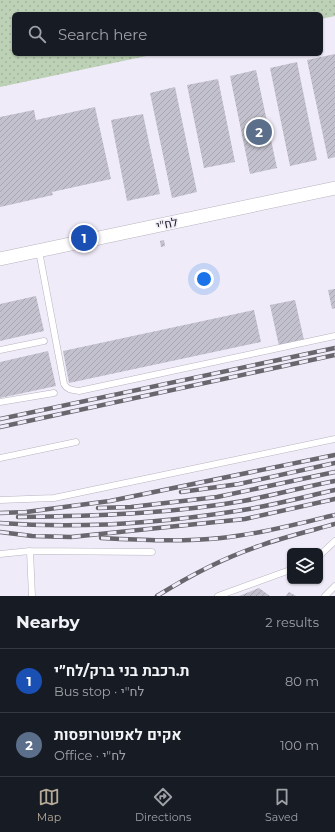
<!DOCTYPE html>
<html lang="en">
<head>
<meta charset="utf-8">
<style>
  :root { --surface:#171b24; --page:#242831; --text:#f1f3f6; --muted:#9ea1a6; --line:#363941; --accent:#b6aa98 }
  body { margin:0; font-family:Montserrat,Heebo,sans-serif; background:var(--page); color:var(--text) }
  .controls { position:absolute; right:12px; bottom:12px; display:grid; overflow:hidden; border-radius:6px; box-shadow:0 1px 3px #0004 }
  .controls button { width:36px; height:36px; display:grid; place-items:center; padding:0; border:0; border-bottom:1px solid var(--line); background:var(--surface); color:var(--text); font:20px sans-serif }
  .you { position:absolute; left:204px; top:279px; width:14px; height:14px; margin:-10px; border:3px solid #fff; border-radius:50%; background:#1a73e8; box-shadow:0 0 0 6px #1a73e833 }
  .badge { display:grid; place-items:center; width:26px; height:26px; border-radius:50%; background:var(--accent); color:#fff; font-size:13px; font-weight:700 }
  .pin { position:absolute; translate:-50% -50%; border:2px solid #fff; box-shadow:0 1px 4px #0006 }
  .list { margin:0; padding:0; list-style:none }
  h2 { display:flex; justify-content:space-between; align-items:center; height:52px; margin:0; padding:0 16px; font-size:17px }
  h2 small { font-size:13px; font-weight:400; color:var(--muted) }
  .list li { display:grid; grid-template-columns:26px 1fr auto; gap:12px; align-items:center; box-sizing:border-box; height:64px; padding:0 16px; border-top:1px solid var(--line) }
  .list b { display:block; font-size:15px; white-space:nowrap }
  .list p { margin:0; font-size:13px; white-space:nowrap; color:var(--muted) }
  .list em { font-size:13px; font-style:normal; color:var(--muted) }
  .icon { flex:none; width:22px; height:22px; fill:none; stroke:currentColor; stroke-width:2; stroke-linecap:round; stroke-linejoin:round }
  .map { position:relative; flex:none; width:335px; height:596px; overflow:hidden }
  .search { position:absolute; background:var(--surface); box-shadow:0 1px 3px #0004; left:12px; right:12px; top:12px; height:44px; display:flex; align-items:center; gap:10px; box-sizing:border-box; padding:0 14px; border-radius:6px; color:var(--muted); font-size:15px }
  .sheet { height:180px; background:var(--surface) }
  nav { display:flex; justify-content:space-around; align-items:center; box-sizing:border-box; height:56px; border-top:1px solid var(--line); background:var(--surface); font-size:11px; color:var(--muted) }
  nav a { display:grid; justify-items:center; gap:2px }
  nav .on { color:var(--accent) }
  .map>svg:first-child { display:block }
</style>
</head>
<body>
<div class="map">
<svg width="335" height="596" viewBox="0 0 335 596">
  <defs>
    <pattern id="grass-dots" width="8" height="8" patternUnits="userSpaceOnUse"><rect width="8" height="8" fill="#bdd1b6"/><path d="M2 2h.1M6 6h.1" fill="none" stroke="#a2b39c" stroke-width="1.8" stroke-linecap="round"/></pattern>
    <pattern id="building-hatch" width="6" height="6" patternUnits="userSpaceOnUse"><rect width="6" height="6" fill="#c2c1cd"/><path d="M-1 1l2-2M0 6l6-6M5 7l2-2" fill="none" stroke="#a6a5b0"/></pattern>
  </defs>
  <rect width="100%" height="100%" fill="#f0ebf8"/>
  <path fill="url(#grass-dots)" d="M0,0H335V16L321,19V14H14V54H156L0,87Z"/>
  <path fill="url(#building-hatch)" d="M335,54V157L328,159L307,60Z
    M297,62L317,160L290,166L270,68Z
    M256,70L277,168L250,174L230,76Z
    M218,79L235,162L204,168L187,85Z
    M175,87L197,192L172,198L150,93Z
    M95,107L111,179L52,192L53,195L0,207V117L34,110L36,120Z
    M143,114L160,194L127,201L111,120Z
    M164,240L165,246L161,247L160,241Z
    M335,289V308L332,309L328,290Z
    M36,296L44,331L0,341V304Z
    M295,300L304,340L279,346L270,305Z
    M254,310L261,342L69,383L63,351Z
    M48,351L56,386L0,398V362Z
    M259,588L270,596H239Z
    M289,592L296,596H286Z"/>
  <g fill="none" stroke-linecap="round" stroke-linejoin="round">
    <defs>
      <path id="service" d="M39,251L64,384C67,390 73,390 79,391L335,336
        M0,350L44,341
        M0,402L54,393
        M0,458L76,442
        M0,500L54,498L335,439
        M30,551L32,596
        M0,554L30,551L152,552
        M320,555L335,541
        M218,596L290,570
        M325,596L335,586"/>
      <path id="minor" d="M0,259L335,188"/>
    </defs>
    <use href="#service" stroke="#b8b3bf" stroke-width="7"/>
    <use href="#minor" stroke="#b8b3bf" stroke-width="14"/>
    <use href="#service" stroke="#fff" stroke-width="6"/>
    <use href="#minor" stroke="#fff" stroke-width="13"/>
    <defs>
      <path id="rail" d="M0,419L335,348
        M0,427L335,355
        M181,492L239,484L335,463
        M98,508L131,507L217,497L335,472
        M0,513L26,512L110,501L335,455
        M18,517C93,516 169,514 243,501C274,495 304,487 335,481
        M0,523C81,529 163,523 243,510C274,505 304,497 335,490
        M0,532L32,536L71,537L245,519L335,499
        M101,538C141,540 181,542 221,538C259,534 297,524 335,515
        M157,596C189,576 223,558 259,546C284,537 310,531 335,524"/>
    </defs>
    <use href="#rail" stroke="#69666e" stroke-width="4.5"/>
    <use href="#rail" stroke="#f0ebf8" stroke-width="3" stroke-dasharray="9" stroke-linecap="butt"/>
  </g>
  <g text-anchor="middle" stroke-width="3" stroke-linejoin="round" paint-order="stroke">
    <g font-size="12" fill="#211f24" stroke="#f0ebf8">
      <text transform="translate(167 224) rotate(-12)" y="4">לח"י</text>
    </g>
  </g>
</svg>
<div class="controls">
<button><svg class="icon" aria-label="layers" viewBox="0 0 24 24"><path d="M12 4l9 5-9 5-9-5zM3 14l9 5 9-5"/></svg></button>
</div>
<div class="you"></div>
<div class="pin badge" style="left:84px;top:238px;background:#1a4fb4">1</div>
<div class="pin badge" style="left:259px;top:132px;background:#5c6f8a">2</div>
<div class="search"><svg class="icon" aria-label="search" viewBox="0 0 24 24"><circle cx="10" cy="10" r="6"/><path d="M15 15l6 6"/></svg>Search here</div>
</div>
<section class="sheet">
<h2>Nearby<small>2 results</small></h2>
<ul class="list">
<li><span class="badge" style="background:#1a4fb4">1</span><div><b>ת.רכבת בני ברק/לח״י</b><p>Bus stop · לח&quot;י</p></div><em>80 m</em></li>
<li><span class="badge" style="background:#5c6f8a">2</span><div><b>אקים לאפוטרופסות</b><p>Office · לח&quot;י</p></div><em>100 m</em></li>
</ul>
</section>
<nav>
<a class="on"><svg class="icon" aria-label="map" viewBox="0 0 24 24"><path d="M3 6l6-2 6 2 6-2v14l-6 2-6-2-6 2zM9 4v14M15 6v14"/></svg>Map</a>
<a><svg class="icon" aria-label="directions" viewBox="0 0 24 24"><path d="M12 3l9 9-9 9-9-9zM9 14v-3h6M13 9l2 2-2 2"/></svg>Directions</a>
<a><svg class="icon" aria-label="saved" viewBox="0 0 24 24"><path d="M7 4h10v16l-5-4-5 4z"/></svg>Saved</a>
</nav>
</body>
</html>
